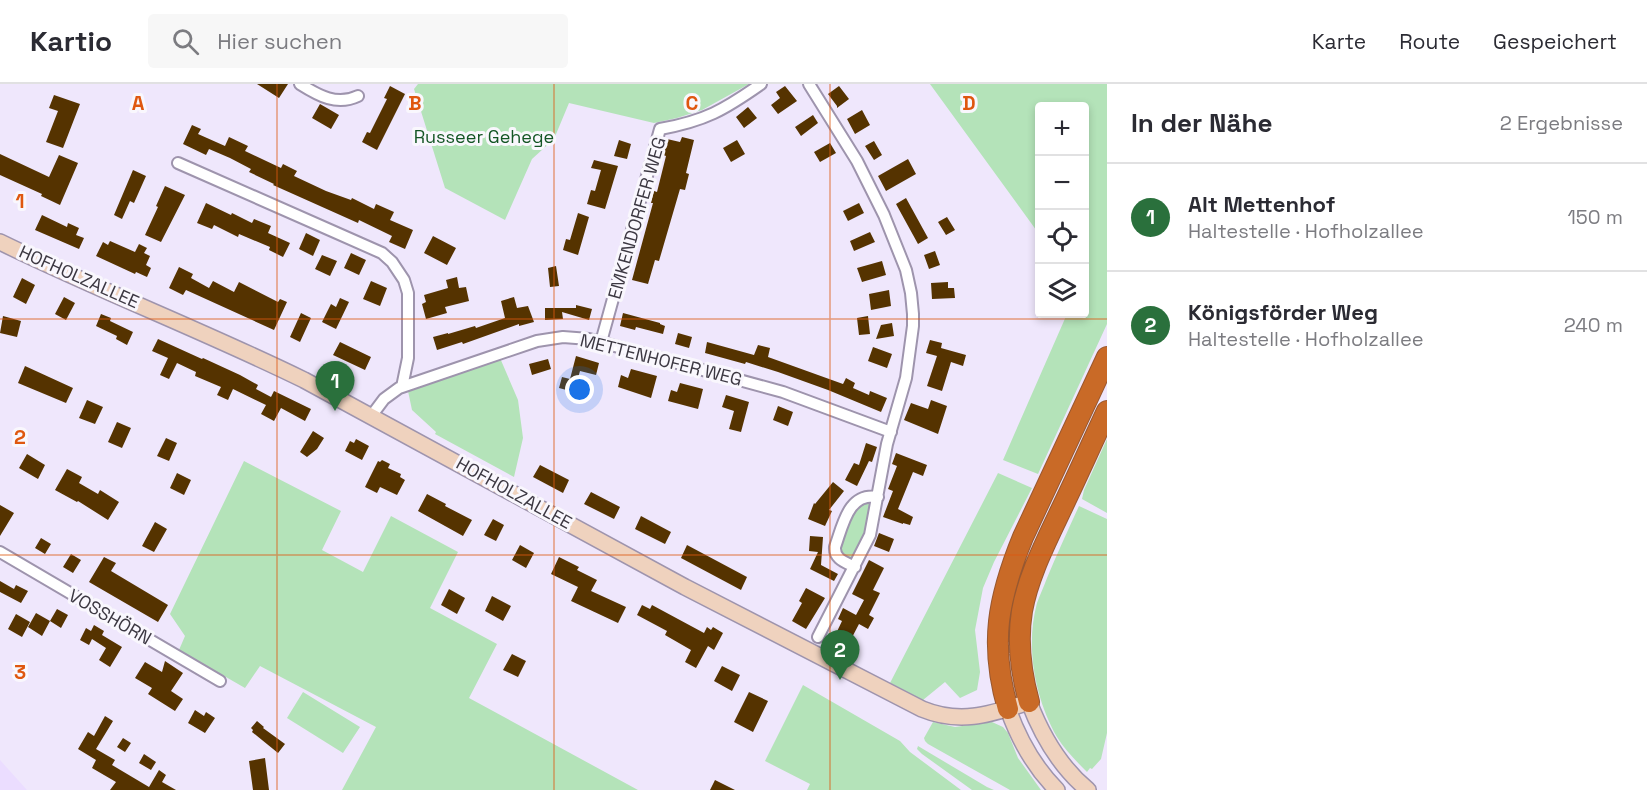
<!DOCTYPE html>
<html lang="de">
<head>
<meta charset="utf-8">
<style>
  :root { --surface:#fff; --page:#f7f7f7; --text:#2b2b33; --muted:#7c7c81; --line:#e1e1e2; --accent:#2a703c }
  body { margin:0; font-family:"Space Grotesk",sans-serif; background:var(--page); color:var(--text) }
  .controls { position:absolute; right:18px; top:18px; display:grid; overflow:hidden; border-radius:6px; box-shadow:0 3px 9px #0003 }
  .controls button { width:54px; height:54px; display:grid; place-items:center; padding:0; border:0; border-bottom:2px solid var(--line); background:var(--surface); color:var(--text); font:30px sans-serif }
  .you { position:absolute; left:580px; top:306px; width:21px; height:21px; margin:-15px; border:4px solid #fff; border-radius:50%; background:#1a73e8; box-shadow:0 0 0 9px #1a73e833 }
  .badge { display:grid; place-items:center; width:39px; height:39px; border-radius:50%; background:var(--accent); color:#fff; font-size:20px; font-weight:700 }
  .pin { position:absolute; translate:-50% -50px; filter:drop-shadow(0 2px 3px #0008) }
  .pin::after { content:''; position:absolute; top:32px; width:21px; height:18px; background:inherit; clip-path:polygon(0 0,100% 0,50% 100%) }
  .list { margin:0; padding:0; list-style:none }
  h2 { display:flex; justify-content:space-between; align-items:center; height:78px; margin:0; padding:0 24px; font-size:26px }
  h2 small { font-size:20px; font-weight:400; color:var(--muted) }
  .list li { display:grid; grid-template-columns:39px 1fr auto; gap:18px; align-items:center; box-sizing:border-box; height:108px; padding:0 24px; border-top:2px solid var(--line) }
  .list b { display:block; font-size:22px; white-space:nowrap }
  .list p { margin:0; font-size:20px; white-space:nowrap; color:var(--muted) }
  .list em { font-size:20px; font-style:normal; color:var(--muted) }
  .icon { flex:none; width:33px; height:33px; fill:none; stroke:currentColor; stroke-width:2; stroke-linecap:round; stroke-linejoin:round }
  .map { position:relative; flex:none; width:1107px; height:706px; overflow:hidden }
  header { display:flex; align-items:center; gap:36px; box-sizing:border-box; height:84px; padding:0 30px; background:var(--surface); border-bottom:2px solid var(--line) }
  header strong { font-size:28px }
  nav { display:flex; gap:33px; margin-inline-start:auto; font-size:21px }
  .search { width:420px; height:54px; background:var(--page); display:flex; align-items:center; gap:15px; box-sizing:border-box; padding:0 21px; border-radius:6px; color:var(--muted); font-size:22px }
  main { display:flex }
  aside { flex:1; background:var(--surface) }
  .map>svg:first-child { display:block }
</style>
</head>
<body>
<header>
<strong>Kartio</strong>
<div class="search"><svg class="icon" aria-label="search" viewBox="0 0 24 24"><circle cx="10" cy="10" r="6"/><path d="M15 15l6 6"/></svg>Hier suchen</div>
<nav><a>Karte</a><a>Route</a><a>Gespeichert</a></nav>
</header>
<main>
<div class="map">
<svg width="1107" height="706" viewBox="0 0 1107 706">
  <rect width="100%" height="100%" fill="#efe7fc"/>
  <path fill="#ebddff" d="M0,676L27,706H0Z"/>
  <path fill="#b4e3b9" d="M418,0H749L702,26L677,34L654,39L569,19L554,55L532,75L505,136L445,104L414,5Z
    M930,0H1107V240L1038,390L1003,376L1067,230H1084V22H1040L1039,150Z
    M500,274L518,316L523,354L514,393L435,350L436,348L412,326L408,307Z
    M1107,355V429L1082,415L1084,406Z
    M244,377L341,427L322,466L363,488L391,432L458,468L430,524L497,560L469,614L638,706H342L376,643L260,582L245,604L179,566L185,552L170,530Z
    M998,389L1032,404L994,478L983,504L975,546L980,588L977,606L960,614L945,598L923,616L890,599Z
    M869,418C876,433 859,462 852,476L841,471L840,463L856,422Z
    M1079,422L1107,435V649L1101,675L1092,685L1090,684L1087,688C1076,677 1065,666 1057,653C1035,614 1025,563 1037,519C1040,511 1044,502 1047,494C1057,470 1068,446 1079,422Z
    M803,601L900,657L910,668L961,706H807L810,700L765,677Z
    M303,608L360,643L343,669L287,634Z
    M933,638L955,643L992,638L1003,643L1008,649L1018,674L1041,706H1010L928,660L925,657L924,654Z
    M918,662L987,703L994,706H972L922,670L917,665Z"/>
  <path fill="#530" d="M257,0H288L279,14Z
    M390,2L405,10L377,66L362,58L367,48L370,49L387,15L384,14Z
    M785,2L797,17L778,30L771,21L780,14L776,8Z
    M839,2L849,15L837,24V22L828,10Z
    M54,11L80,20L63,64L46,58L58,27L49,24Z
    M320,20L339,31L331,45L312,34Z
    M748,23L757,34L744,44L736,33Z
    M862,26L870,41L855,50L847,35Z
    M813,31L818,39L801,52L795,43Z
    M192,41L201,45L198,50L225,62L229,53L248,62L245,67L281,84L283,80L297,87L294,92L326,107L351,116L352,114L374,125L376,120L394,128L390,136L413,146L405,165L389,158L392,152L359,136L358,139L273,101L274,100L249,88L251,85L230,74L209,65L206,71L183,60Z
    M682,53L694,56L686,89L689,90L685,106L680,105L659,177L655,176L648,200L632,196L653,119H651L654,107L657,108L666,72L663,71L667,55L680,58Z
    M619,56L631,60L627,75L614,72Z
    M737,56L745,70L731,78L723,64Z
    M874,57L882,71L874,76L865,62Z
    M830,59L836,69L820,78L814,68Z
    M0,70L49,93L59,71L78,79L60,121L41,112L42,110L0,91Z
    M908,75L916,90L886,107L878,92Z
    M594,76L618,82L605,125L587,120L591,106L595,107L601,86L591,84Z
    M133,86L146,92L134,119L130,117L122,135L114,131Z
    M165,102L185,111L161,158L145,151L158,123L156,122Z
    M906,114L928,154L918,160L896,120Z
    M206,119L231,131L232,129L252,139L254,135L271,142L268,149L290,159L283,173L269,166L270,163L239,150L238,153L214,141L212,145L197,139Z
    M859,119L864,129L848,137L843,127Z
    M578,129L589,133L578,171L563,166L566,155L570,156Z
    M42,131L67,143L68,139L79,144L76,151L84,154L79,165L35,146Z
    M947,133L955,146L946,151L938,138Z
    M870,148L875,158L854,167L850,157Z
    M306,149L320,156L313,172L299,165Z
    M433,152L456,164L447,181L424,169Z
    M110,157L135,168L139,160L147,164L144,169L150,172L146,181L151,184L147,193L136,188L135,190L96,172L103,158L108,161Z
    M935,167L940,181L929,185L924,171Z
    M351,169L366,176L359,191L344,184Z
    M322,171L337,177L330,192L315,185Z
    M882,177L886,191L862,198L857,184Z
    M556,182L559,202L550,203L548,184Z
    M179,183L193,190L191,194L209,204L213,197L234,208L239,198L278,218L280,215L287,218L274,246L186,206L183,211L169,204Z
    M457,193L459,204L466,203L469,217L445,223L447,229L426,235L422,220L426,218L424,211L448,204L446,196Z
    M22,194L35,201L26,220L13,213Z
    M371,197L387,204L380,222L363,215Z
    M948,198V204H954L955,214L932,215L931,199Z
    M889,206L891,222L871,226L869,210Z
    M64,213L75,219L66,236L55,230Z
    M514,213L517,224L528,222L534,238L519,242V240L463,260L462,258L437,266L433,253L448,249V250L475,242L476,244L505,234L501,217Z
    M340,214L349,218L336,245L322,238L331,220L336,223Z
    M576,221L592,225L589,236L562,228L563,235L545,236V224H576Z
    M301,229L311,234L300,258L290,253Z
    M623,229L660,239V240L665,242L663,250L636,243L635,246L620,242Z
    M101,230L111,234L110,237L133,248L127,261L116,255L117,252L96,242Z
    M3,232L21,237L17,253L0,249Z
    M868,232L870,250L859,251L857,234Z
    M892,239L894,252L876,255L881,241Z
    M678,249L692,253L689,264L675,260Z
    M158,255L202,275L203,274L240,291L258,301L256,305L271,313L274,307L311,325L305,337L281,324L274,337L261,330L266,321L233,305L228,316L217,311L221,303L195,292L196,288L177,279L169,295L160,291L168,274L152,267Z
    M930,256L942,259L941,264L966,271L963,282L951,278L942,307L927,302L937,272L926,269Z
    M340,258L371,273L365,286L333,271Z
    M707,258L754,271L758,261L770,264L768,273L843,300L846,294L855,299L853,304L869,311L870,307L887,314L881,328L828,306L778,288L746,278L745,280L705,269Z
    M873,263L892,270L887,284L868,277Z
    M576,272L599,279L596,291L580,287L574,308L559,304L562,293L570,295Z
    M548,275L551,285L532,291L529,280Z
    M25,282L73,304L66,319L18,299Z
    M631,285L657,292L651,314L618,303L621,291L628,294Z
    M680,299L703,305L698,325L668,317L671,306L677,308Z
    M726,311L749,318L741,348L729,345L734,327L722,323Z
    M87,316L103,323L95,340L79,334Z
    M931,316L947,322L938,350L904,336L911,319L928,325Z
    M778,322L793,328L788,342L773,336Z
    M117,338L131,344L122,364L108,358Z
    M313,347L324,354L317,365L307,373L300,368Z
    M166,354L177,359L169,377L157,372Z
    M356,355L369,362L362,376L345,367L350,357L354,359Z
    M866,359L877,363L872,378L869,377L857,402L845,396L854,379L859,381Z
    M896,369L927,381L923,392L913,388L898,425L913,433L910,441L903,439V440L883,433L893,407L888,405L897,382L892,380Z
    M27,370L45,381L38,395L19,384Z
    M382,376L390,380L388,384L401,390L400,393L405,396L397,411L380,403L377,409L365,403L378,377L380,378Z
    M540,381L569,396L563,409L533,393Z
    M67,385L82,393L79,399L98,410L100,406L119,418L108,436L78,417L77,418L55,406Z
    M177,389L191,396L184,411L170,404Z
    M833,398L844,407L829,426L832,427L825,442L808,435L814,419L815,420Z
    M591,408L620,423L614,435L584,420Z
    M427,410L446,420L445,422L472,436L463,452L418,427Z
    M0,421L14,429L0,452Z
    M641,432L671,448L665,460L635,445Z
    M493,435L504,441L496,457L484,451Z
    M155,438L167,445L154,468L142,462Z
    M879,449L894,455L889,468L874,462Z
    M810,452L823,453L821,481L838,490L834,497L810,485L818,468L809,467Z
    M41,454L51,460L45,470L35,464Z
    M520,461L534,469L526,484L512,476Z
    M687,461L747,493L741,506L681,474Z
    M71,470L81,476L73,489L63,483Z
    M104,473L116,479L111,487L168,521L158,538L89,498Z
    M559,473L579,483L577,486L597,496L591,507L626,523L618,539L571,517L578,503L551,490Z
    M869,476L884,484L873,506L880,509L869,531L874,534L868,545L859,540L847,563L833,556L842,537L838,535L843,524L856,531L864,516L852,510Z
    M0,497L14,505L16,501L28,507L21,519L0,508Z
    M806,504L825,514L806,545L792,537L802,519L799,517Z
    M449,505L465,514L457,530L441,521Z
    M492,512L511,522L503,537L485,527Z
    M642,521L650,525L652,521L704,549L707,543L711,546L713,543L723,549L714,566L708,562L696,584L685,578L691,566L665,551L667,547L637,531Z
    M57,525L68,531L61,544L50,537Z
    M36,529L50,537L42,552L28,543Z
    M16,530L30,538L22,553L8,545Z
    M94,541L104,547L102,551L122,563L110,583L99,576L106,564L92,555L89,561L80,556L86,544L91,547Z
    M512,570L526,577L518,593L503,586Z
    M165,577L183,589L171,607L183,615L175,627L148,610L152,604L135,594L145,578L162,588Z
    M722,582L740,591L732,607L714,597Z
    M749,608L768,617L753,648L734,638Z
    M195,626L204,632L206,628L215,634L205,649L188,639Z
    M105,632L113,637L96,665L115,676L112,681L149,703L159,686L166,691L162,698L176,706H110L116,698L92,684L96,676L78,665L88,648L94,652Z
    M257,637L264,643L263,644L285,660L278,669L252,648L253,646L251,644Z
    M123,654L131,659L125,668L117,663Z
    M144,670L156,678L151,686L139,679Z
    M265,674L269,706H253L249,677Z
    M715,696L735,706H710Z"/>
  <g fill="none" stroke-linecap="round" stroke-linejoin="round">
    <defs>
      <path id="street" d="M300,0C319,12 337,22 358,12
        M809,0L857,77L884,131L906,186L911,209L913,230V242L906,294L887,360L870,451L818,553
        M178,79L330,146L382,169L392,178L404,196L408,209V274L402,303
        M601,258L660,45C705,37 724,26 761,0
        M372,331L384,315L399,304L537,257L563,253L589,255L783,308L891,348
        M0,468L220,597
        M855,483C845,478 834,475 835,463C843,441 848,408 878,413"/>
      <path id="secondary" d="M0,158C100,207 204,247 304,296L685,503L922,625C961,641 991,630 1029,618C1042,652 1060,683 1088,706
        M1008,625C1019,656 1034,683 1057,706"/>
      <path id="highway" d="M1029,618C1021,589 1017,558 1022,527C1028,493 1045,460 1060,428C1076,395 1091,361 1107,327
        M1008,625C989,560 998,514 1023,453L1107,273"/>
    </defs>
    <use href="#street" stroke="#9e94ad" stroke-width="14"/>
    <use href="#secondary" stroke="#9e94ad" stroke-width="18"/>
    <use href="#highway" stroke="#985830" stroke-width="22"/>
    <use href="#street" stroke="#fff" stroke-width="10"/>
    <use href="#secondary" stroke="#efd2be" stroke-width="15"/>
    <use href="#highway" stroke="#c96a27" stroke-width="20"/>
  </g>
  <path fill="none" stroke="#df570f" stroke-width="1.5" stroke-opacity="0.55" d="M277,0V706M554,0V706M830,0V706M0,235H1107M0,471H1107"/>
  <g text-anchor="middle" stroke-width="6" stroke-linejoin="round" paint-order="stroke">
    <g font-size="18" fill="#135524" stroke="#f9f7fd">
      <text x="484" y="59">Russeer Gehege</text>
    </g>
    <g font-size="18" fill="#3c3842" stroke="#f9f7fd">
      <text transform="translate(637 134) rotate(-74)" y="6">EMKENDORFER WEG</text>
      <text transform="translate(79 193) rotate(24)" y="6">HOFHOLZALLEE</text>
      <text transform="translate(661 276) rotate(14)" y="6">METTENHOFER WEG</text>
      <text transform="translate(514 409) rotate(29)" y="6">HOFHOLZALLEE</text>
      <text transform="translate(110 533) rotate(30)" y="6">VOSSHÖRN</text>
    </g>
  </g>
  <g font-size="20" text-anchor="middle" font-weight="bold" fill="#df570f" stroke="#f9f7fd" stroke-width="6" stroke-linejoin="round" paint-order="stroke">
    <text x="138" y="26">A</text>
    <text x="415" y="26">B</text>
    <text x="692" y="26">C</text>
    <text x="969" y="26">D</text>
    <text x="20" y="124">1</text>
    <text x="20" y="360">2</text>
    <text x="20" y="595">3</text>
  </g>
</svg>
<div class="controls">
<button>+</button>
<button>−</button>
<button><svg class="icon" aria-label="locate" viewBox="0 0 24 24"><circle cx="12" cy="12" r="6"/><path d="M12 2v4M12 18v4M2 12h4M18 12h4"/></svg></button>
<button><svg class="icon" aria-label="layers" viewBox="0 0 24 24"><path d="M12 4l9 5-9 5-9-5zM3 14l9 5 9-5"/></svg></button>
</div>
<div class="you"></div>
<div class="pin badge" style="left:335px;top:327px">1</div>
<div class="pin badge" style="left:840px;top:596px">2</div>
</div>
<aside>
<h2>In der Nähe<small>2 Ergebnisse</small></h2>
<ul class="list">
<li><span class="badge">1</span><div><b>Alt Mettenhof</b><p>Haltestelle · Hofholzallee</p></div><em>150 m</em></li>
<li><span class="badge">2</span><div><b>Königsförder Weg</b><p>Haltestelle · Hofholzallee</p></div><em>240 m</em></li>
</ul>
</aside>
</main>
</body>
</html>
